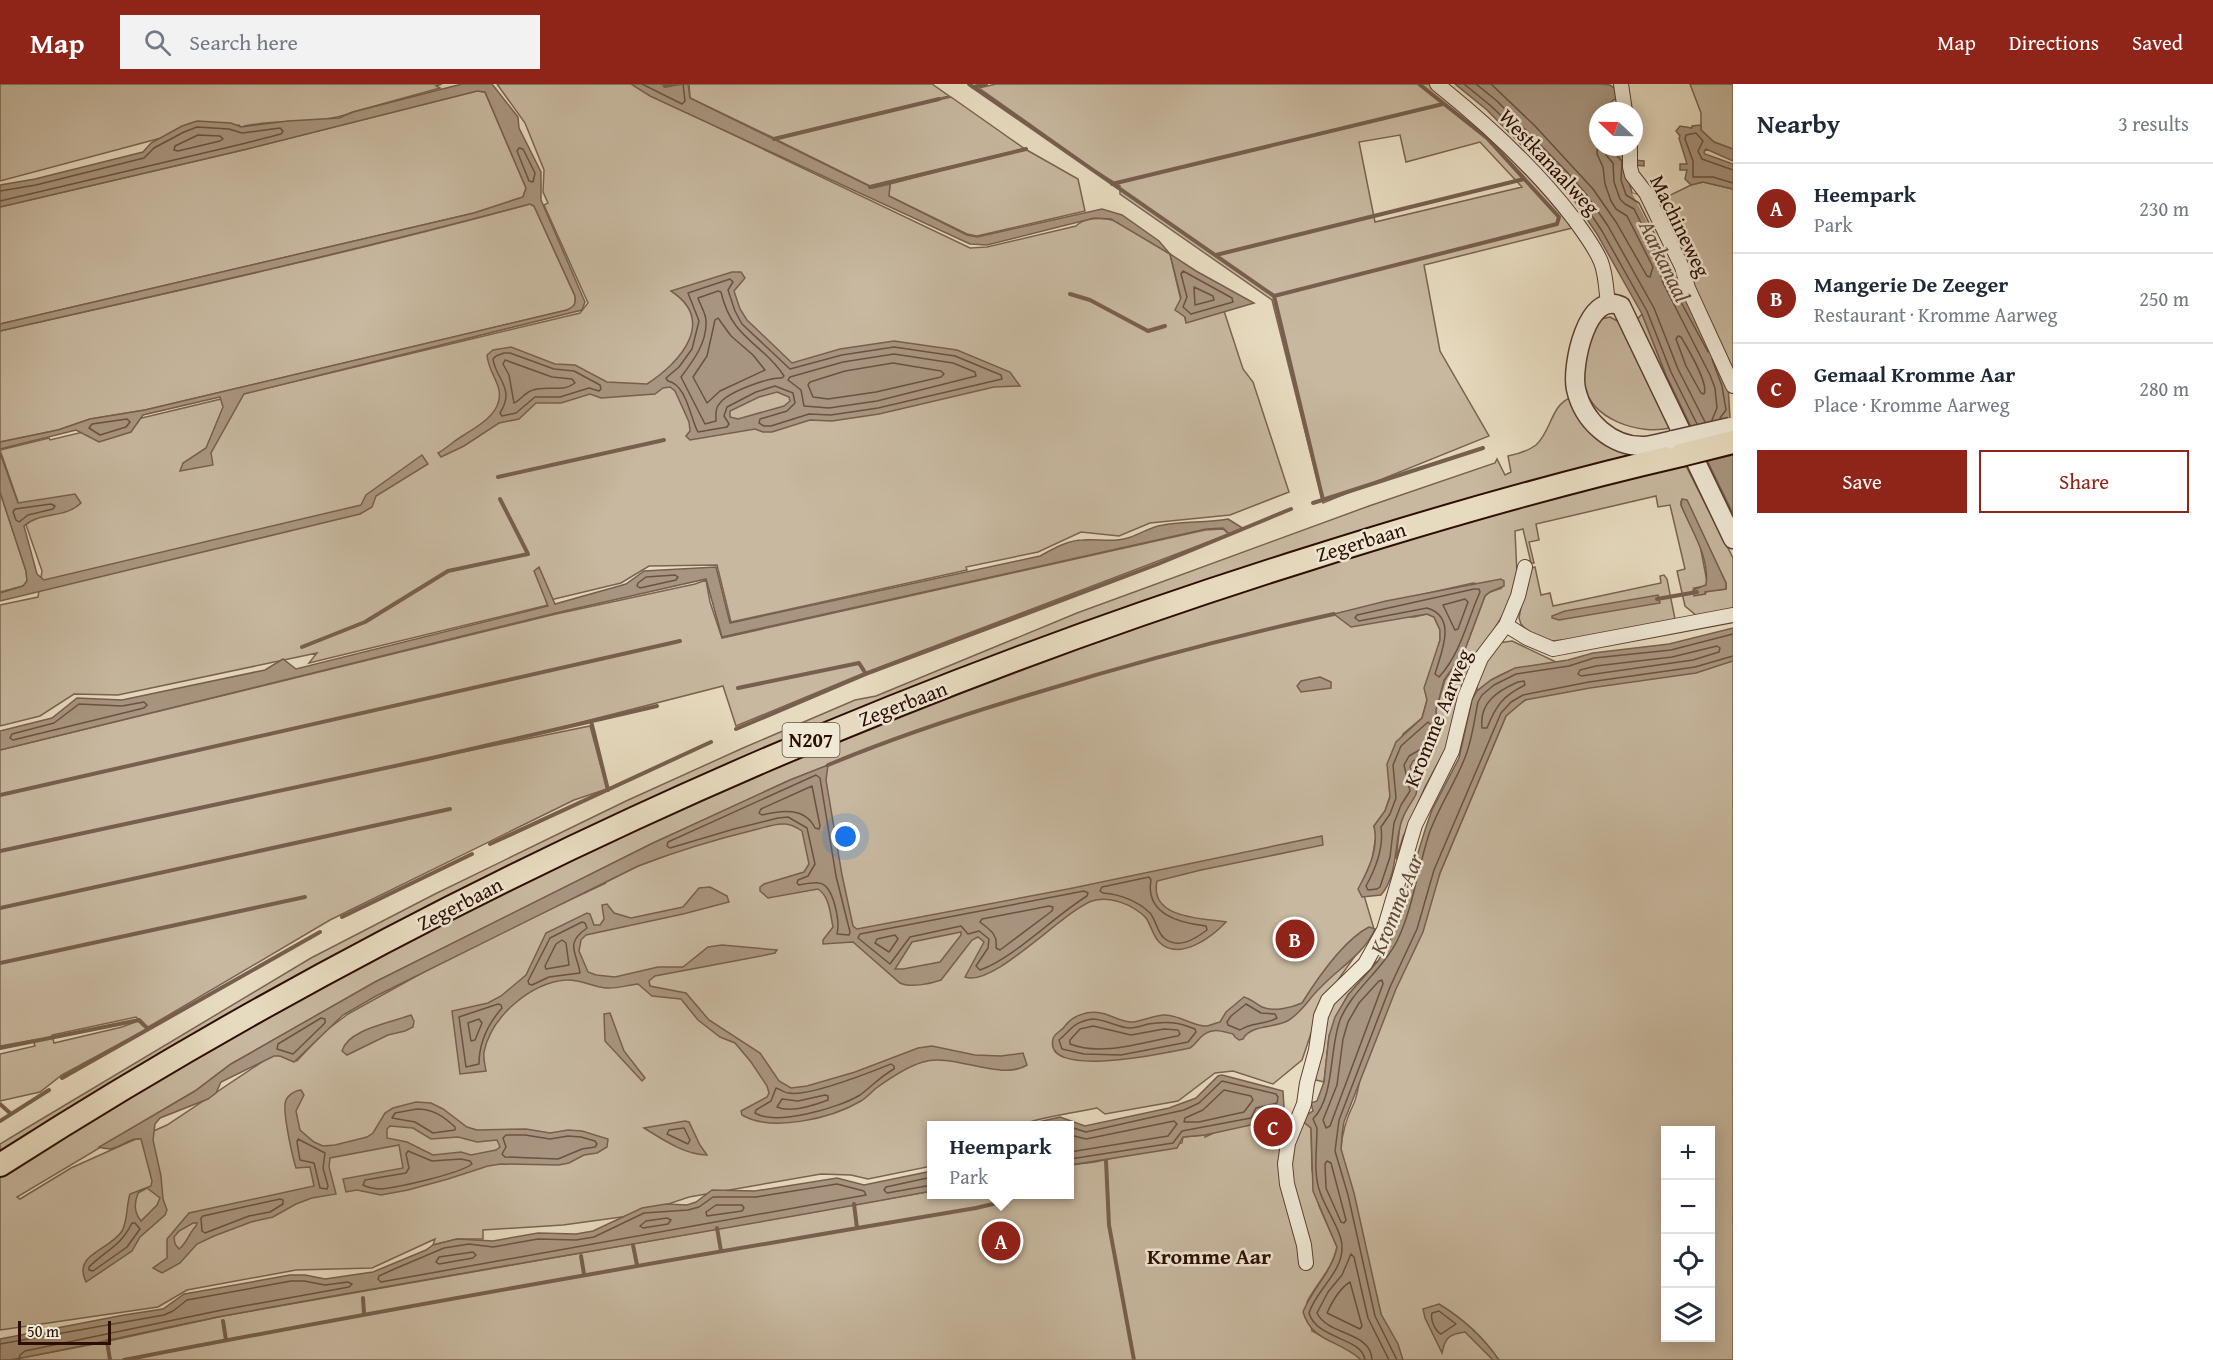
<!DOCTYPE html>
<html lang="en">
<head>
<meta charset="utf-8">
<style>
  :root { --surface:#fff; --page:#f2f2f3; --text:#1f2937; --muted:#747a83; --line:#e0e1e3; --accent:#8f2418 }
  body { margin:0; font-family:"Gentium Book Plus",serif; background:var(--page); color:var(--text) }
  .controls { position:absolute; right:18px; bottom:18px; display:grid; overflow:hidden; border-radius:0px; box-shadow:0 3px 15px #0003 }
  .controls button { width:54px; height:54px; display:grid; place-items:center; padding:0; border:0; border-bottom:2px solid var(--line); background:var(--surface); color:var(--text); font:30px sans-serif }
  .compass { position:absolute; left:1589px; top:18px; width:54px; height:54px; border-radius:50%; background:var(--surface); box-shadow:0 3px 15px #0003; rotate:292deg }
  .scale { position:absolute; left:18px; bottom:15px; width:93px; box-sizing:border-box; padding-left:6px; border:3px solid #2d0e02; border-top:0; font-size:16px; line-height:21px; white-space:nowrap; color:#2d0e02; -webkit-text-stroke:4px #efe8d5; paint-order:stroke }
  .you { position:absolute; left:846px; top:753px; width:21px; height:21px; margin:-15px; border:4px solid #fff; border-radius:50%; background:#1a73e8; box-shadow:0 0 0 9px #1a73e833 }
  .badge { display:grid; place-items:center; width:39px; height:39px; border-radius:50%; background:var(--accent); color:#fff; font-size:20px; font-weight:700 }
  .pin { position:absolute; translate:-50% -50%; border:3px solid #fff; box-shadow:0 2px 6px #0006 }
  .popup { position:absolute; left:927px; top:1037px; width:147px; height:78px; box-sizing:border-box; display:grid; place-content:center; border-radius:0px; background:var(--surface); filter:drop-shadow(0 2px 4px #0005); font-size:20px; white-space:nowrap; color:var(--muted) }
  .popup b { font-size:22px; color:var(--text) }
  .popup::after { content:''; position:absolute; left:50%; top:100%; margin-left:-12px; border:12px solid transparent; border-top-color:var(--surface) }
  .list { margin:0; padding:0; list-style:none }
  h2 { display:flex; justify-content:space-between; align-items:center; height:78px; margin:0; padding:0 24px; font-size:26px }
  h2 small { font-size:20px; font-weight:400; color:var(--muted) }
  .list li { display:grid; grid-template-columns:39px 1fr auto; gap:18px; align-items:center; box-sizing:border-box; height:90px; padding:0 24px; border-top:2px solid var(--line) }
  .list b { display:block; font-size:22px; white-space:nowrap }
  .list p { margin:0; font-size:20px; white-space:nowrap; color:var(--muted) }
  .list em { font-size:20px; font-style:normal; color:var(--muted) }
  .actions { display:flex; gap:12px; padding:18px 24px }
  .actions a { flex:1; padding:14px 0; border:2px solid var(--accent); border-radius:0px; text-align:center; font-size:21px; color:var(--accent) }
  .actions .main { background:var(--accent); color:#fff }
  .icon { flex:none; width:33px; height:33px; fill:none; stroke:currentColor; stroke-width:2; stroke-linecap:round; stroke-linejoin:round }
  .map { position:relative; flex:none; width:1733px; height:1276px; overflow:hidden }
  header { display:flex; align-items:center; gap:36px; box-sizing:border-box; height:84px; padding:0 30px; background:var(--accent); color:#fff }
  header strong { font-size:28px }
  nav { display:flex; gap:33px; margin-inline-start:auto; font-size:21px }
  .search { width:420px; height:54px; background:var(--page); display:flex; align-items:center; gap:15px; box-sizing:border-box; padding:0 21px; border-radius:0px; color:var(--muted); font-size:22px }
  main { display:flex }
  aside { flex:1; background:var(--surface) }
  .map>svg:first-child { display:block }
</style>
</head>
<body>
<header>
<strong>Map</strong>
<div class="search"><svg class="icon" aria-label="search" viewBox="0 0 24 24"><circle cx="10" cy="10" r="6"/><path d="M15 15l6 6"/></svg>Search here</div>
<nav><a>Map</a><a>Directions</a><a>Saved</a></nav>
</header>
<main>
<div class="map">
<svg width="1733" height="1276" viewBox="0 0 1733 1276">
  <rect width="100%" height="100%" fill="#e7dbbf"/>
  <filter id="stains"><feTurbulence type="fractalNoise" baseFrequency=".00333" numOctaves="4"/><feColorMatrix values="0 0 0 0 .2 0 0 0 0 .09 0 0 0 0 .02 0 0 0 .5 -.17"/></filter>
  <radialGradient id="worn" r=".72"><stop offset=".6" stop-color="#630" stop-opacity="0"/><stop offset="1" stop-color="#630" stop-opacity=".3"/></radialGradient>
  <path fill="#c7b89f" stroke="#7a6350" stroke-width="1.5" fill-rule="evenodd" d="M0,0H442L436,2L440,4L353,28C317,43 278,33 241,43L239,41L161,54L0,97Z
    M497,0H677L675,23L970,164L987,163L1076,142C1083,134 1103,133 1112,136C1128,142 1155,161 1170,170L1186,238L1224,227L1243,285L1253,298L1289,408L1230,431L1150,439L1119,452L1081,448L1038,468L966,483L967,486L731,538L717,481L649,482L621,499L546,517L548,521L309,579L317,569L118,611L74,610L40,632L0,642V521L38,513L42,487L0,366L49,354L50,356L580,229L588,219L544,121L548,119L543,108L544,86L525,39Z
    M689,0H932L949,12L774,54L690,14Z
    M996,0H1431C1482,44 1530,90 1572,144L1424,181L1440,267L1489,352L1323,419L1272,216L1120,110V102L1096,87L979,4ZM1400,51L1406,78L1480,58L1522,103L1375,138L1359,58Z
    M1690,0H1733V65L1714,58L1701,46V29Z
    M477,7L485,8L526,104L523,113L474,129L0,240V123L243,66Z
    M951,13L1025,65L1078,95L1085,127L977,152L967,150L889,112L890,100L1023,65L870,102L775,55Z
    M1703,98L1733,105V293L1656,118L1691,101Z
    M530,120L534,122L575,212C576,220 575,222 567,226L145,326L90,335L58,346L0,358V247C177,207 354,168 530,120Z
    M1642,230L1666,291L1733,430V448L1634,239Z
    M1610,233L1621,239L1670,344C1639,351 1591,336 1584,300C1581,287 1584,267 1588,254C1591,248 1597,241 1601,235Z
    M1570,314L1647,369L782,659L0,1073V1060L20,1048L311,874L435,810L626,717L743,664L855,616L876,612L1077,529L1369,422L1495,379L1497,375L1505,391L1511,388L1508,372C1518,370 1528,367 1536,361C1551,348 1551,321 1570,314Z
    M1686,382L1733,474V527L1697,532L1685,522L1677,487L1685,485L1670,421L1658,423L1656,412L1536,440L1539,456L1529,458L1534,479H1531L1523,445L1515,447L1517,491L1513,515L1474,577L1459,610L1447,662L1425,703L1403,753L1396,775L1400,741L1407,723L1416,709V699L1410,683L1412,677L1435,665L1438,655L1436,626L1445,596L1464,568L1485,512L1490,508L1502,504L1473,499L1335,530L1414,533L1427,530L1434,533L1440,546V556L1426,609L1427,616L1422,634L1403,650L1389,697L1390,712L1385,727L1374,742L1376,752L1372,776L1361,801L1374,845L1321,920L1302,976L1273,1000L1233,987L1215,989L1178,1017L1105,1030L1097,1024C1084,1027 1029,1035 1022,1041L932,1042V1082L868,1095L851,1091L821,1090L689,1113L636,1131L563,1141L483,1146V1155H457L433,1161L435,1155L372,1184L296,1186L187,1206L158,1223L0,1246V1088L141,1002L564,770L865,641L1334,473L1662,385ZM1686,416L1726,499V505L1707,507L1705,510L1694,504L1705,502L1707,498L1700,461L1681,421V417ZM827,682L670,770L638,782L604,799H606L467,864L348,930L324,948L297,977L274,970L167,1041L71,1084L20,1115L17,1113L195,1007L231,980L375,898L651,760L790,696Z
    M0,408L26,487L27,497L23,502L0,508Z
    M1223,445L1229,450L864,589L736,642L723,602L551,646L394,682L590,642L607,705L574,716L330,836L150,942L147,943L136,933L52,951L54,959L122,943L138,937L147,945L62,991L40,1008L0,1017V970L35,962L33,956L0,962V666L556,530L695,500L706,496L710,518L722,554L1205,446Z
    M1535,483L1541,511L1550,509L1553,522L1661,499L1660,492L1664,491L1667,495L1675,535L1673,538L1572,555L1552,557L1540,556L1529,549L1521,540L1519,534L1528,485Z
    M1512,557L1556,578C1520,585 1507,582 1477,607C1477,588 1488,575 1498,559Z
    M1733,573V1276H1399L1381,1230L1341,1065C1342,1048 1347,1033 1354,1019C1357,1013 1359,999 1361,991L1433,810L1440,789L1506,632L1515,623L1543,605ZM1666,1046H1710V1254H1666Z
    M1378,877L1348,911L1329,952L1324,998L1312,995C1323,944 1325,902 1378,877Z
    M1300,1035L1311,1044L1312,1086L1319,1122L1337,1163C1333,1184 1317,1199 1307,1218L1312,1247L1353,1268L1361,1276H10L95,1260L223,1232L932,1107V1110H1070V1081L1095,1078L1182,1059L1183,1053L1205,1051V1053L1233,1040L1299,1039Z"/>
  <path fill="#a8957f" stroke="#775f4d" stroke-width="1.5" fill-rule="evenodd" d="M462,0H492L518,33L519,44L541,88V116L585,218L582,226L244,310L211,369L213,381L180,387L183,379L206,364L223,323L220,313L143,331L131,348L99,358L76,346L0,365V358L58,346L90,335L145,326L567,226C575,222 576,220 575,212L534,122L530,120C354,167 177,207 0,247V240L474,129L523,113L526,104L485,8L477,7L243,66L0,123V101L35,95L143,68L151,59L182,42L197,37L231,39L241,43L288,37L339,34L353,28Z
    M631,0H661L665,2L688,0L690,14L873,104L890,100L889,112L967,151L977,153L1102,125L1122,131L1159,157L1170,170L1196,187L1254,219L1186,239L1185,233L1175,226L1181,214L1170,170L1111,135L1094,134L987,161L970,160L650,12Z
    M1455,0H1601L1610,1L1618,7V13L1611,18L1609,27H1598V63H1617L1633,76L1644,77V82L1634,81L1626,87L1632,109L1643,113L1678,183L1675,193L1715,267L1728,301L1730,334L1725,335L1733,351V430L1666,291L1642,230L1597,150L1576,119L1557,97L1487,26Z
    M1701,41V46L1714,58L1733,65V77L1706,65L1704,68L1705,70L1733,80V105L1703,98L1691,101L1685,95L1687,86H1680V80H1687L1679,54L1680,52L1676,47L1680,42L1692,44V42Z
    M732,188H741L745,194L734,207L740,225L747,236L792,279L840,265L894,257L957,266L1010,288L1020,302L994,303L879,330L832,337L810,336L772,348H763L755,345L690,356L686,352L690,347L689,338L675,307L670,303L663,304L655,310L601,314L590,310L561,319H536L519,335L499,339L464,362L441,373L438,369C447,364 455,356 464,351C480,341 503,328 499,306C496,293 488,285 487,271L493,266L511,263L555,280L575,281L607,298L647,300C680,279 717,237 671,207ZM777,308L789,313L790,317L784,322L738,335L730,333V327L759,313Z
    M0,369L18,419L75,410L81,419C65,435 40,427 24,442L37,490L44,496L361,421L366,411L422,371L428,380L376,412L372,423L360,430L0,517V509L23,502L27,497L26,487L0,408Z
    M1682,415L1687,416L1689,420L1726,499V505L1705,508V510L1694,512L1693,506L1706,501C1710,473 1691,446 1681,421Z
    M1228,435L1244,445L1230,451L1223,444L1206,445L722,553L706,495L556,529L0,666V647L52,634L77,614L122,616L265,586L283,575L296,585L548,522L534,487L539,483L555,520L626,500L644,487L716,483L730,539L1040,472C1053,465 1068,456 1083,456C1097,455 1111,458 1124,455C1138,452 1149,443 1163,441C1185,437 1206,439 1228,435Z
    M1501,495L1504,497V502L1490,508L1485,512L1464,568L1444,596L1436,626L1438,655L1435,665L1413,677L1410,683C1413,691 1419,701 1416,710C1412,719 1404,727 1401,739C1394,762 1398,791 1381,811L1362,813L1358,805C1369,785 1379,764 1374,742L1385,727L1390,713L1387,680L1396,658L1422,634L1427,616L1424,604L1440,556V546L1434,533L1427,530L1351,543L1334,530L1386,517Z
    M1658,511L1660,519L1559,536L1552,534V532L1565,527Z
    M1733,544V577L1696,589L1590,604L1525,616L1506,632L1440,789L1423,848L1396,905L1344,1038L1342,1051L1341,1065L1354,1109L1381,1230L1398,1260L1403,1276H1361C1341,1256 1312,1259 1303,1228C1312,1205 1332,1188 1337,1163L1313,1107L1311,1044L1300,1035L1313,1027L1311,1019L1317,1017L1324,998L1329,952L1335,933L1348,911L1378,877L1393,851L1425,746L1432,726L1459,674L1472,616L1477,607L1491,596L1515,584L1568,576L1593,569L1669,560Z
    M1320,593L1331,598V604L1301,608L1297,602L1301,597Z
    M828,681L826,696L842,791L853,842L857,845L1068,805L1322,752L1323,761L1201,786L1157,797C1149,835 1202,834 1226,838C1212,853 1179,878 1159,858C1153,852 1151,841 1146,834C1134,821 1109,811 1092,817C1062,828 993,904 965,893L984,858L978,853L972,856L941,896C930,900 910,904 900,899L853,858L823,860V856L833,843C830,830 830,813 818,805L768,814L760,807V803L764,800L804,788L809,780L802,747C796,743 791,740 785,740C776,739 766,743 758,745C717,755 677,767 638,782L376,912L343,931L294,978L280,972H274L221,998L216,1009L208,1015L160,1034L155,1040L153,1056L161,1092L163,1115L167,1126L165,1131L140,1153L132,1167L86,1198C72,1170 109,1167 122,1147C128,1136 126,1122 130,1110L151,1102L152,1097L141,1055C125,1053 119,1070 99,1063L195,1007L231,980L375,898L651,760L790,696ZM961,848V851L940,878L903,885H895L912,858ZM147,1104L160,1114L157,1121L141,1137C134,1128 134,1120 138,1109Z
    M710,803L727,812L729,818L683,830L586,851L581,856L579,867L588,888L596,891L615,893L658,883H683L708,863L722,861L777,866L775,869L761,872L655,892L649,897L650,902L686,909L709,936L760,969L779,997L791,1004L807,1002L855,988L918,964L932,962L975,971L1001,972L1023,969L1027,981C1001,998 952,968 923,978C906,983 890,994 875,1005C871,1009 866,1014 861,1017C832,1034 772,1049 742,1031L741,1027L767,1013L769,1009L767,1002L751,978L735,959L720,953L698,936L681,915L652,912L638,900C628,901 616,905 606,904C592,903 581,895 566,896C530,899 491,933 484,968C483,974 485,981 486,987L460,990L452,927L488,919L501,912L526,891L546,849L587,829L590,830L594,841H600L604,835L602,821L607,820L614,829L631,834L683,823L699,804Z
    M1369,843L1375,845C1365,869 1338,885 1321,903C1309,914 1303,927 1289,936C1275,945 1251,940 1243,955L1239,956L1235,953L1233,950C1221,947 1211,943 1201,953C1197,957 1195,961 1190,964C1173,967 1043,997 1053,955C1054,949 1062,947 1065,942C1072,932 1088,926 1101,929C1112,931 1120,938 1132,938C1142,937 1152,932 1163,931C1179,930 1193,943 1207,942C1211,941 1216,939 1220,938L1226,928L1244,913C1251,915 1255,919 1262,923C1273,928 1291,924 1302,919C1317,895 1344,856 1369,843Z
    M610,929L624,967L645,994L642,997L605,957L604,930Z
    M411,931L414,937L413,943L405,947L388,951L347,971L342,967C348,945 391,939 411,931Z
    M1222,991L1283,1007L1284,1024L1259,1029L1260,1039L1205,1051L1183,1053L1177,1064L1070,1081V1042L1025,1041L1060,1033L1085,1042L1169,1024L1196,1014L1218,992Z
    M301,1006L304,1011L296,1027L300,1046L314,1058L323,1062L335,1061L367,1053L373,1049L385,1029L393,1024L416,1018L431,1019L443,1025L467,1043L477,1046L526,1045L550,1049L568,1046L582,1047L608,1055L607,1063L597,1069L584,1071L569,1079L559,1081L501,1080L488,1082L448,1095L408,1106L381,1111L357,1106L346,1108L343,1095L403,1084L399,1061L330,1074L329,1083L336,1110L312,1114L296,1120L273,1133L251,1138L214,1152L197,1160L180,1179L162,1189L153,1184L167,1174V1155L189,1129L314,1102L310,1083L296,1084C292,1071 284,1034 285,1021C285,1013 293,1007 301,1006ZM390,1042L413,1044L431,1055L458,1053L477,1058L497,1056L500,1063L496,1066L471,1071L461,1068L433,1071L407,1058L387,1054V1045ZM193,1139H197L196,1142C189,1149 187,1159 179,1165L175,1160L174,1153L179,1147Z
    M685,1037L689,1038L700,1061L707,1071C685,1071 662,1055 644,1044Z
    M932,1087V1107C696,1151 459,1188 223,1232C152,1246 82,1263 10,1276H0V1255L124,1231L163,1225L184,1210L196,1208L290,1191H305L325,1195L373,1188L426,1166L433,1161L457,1155L493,1157L538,1149L576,1150L593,1147L642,1124L666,1120L687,1121L696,1118L712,1106L755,1107L837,1094L864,1101Z
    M1439,1220C1462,1234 1484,1254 1499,1276H1493L1465,1248C1450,1250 1445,1253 1442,1269L1425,1234L1423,1225Z"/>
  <path fill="#e7dbbf" d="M1632,109L1643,113L1678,183L1675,193Z"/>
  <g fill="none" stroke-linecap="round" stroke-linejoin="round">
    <path stroke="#6a5240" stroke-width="1.5" d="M642,0L682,20L685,17L683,0
      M1464,0L1491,22L1523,53L1581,115L1602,147L1647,227L1671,288L1697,340
      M1476,0L1497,17L1567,88L1586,110L1608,142L1654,224L1678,285L1705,338
      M1491,0L1535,42L1593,105L1616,138L1647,192L1650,193L1653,183L1627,132L1616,125L1611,117L1605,100L1603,83L1597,70L1598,55
      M198,51L220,52L223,55L220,57L178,67L174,66L175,62Z
      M1605,63L1606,71L1613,79L1614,98L1620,115L1625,120L1634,125L1663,183L1661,192L1663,199L1710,291L1715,304L1717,324L1712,336
      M1613,63V68L1622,77L1621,96L1626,111L1639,119L1671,183L1669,196L1708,268
      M519,64L523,65L535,89L533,98L529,97L517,67Z
      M1733,86L1702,75L1698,67L1703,57L1696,49L1686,51L1685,55L1693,77V93H1713L1733,99
      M0,107L36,101L144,74L154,64L184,48L197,43L229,45L242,49L280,44L283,47L281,50L242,60L0,117
      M1183,187L1232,214L1233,218L1191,230L1183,223L1187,213L1181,190Z
      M730,195L733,198L728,206L735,227L742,240L790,285L842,271L894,263L955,272L1001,291L1002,295L878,324L831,331L809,330L771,342H764L759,339L760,335L787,327L795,319L793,309L775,302L756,308L727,323L724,332L729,340L727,343L698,348C690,334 687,301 668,297L666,294L679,283L692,265L699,237L688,209Z
      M1194,203L1213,212L1214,216L1195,221Z
      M718,207L721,208C732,256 762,258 784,292L782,294C769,293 728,308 720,319C715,324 716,331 716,337L705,340L681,293C693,277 707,259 706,237C706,229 700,221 698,214Z
      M718,234L731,252L753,271L765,286L720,307L707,319L693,293L707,272L715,236Z
      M1678,252L1681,253C1688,265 1709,299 1704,310L1701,309L1686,282L1676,255Z
      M504,269H510L554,285L574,287L600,301L601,305L599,307L589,304L560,313H535L516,329L502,332L500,329C516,304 495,294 493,275L496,272Z
      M894,270L953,279L975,288L976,292L877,317L829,324L804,322L801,306L788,296L790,293L843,278Z
      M1712,275L1722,302L1726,326L1720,334
      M505,276L552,293L572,295L575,299C562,309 548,301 533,306C525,308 521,316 514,319L509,291L503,280Z
      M893,279L941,287L944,290L941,293L876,308L828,315L813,313L808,301L810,298L845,287Z
      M127,335L130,338L126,343L100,351L89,344L92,340Z
      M51,420L55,422L53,425L28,431L19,438L16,436L13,428L15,425Z
      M675,491L678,493L676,496L640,504L637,502L638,499L646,493Z
      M1474,505H1479L1480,508C1467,537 1461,569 1439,593L1435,590C1441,569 1458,533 1427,524L1359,537L1355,534L1357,531Z
      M1465,515L1468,518L1458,545L1455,546L1443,521Z
      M1717,562L1720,564L1719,568L1693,576L1581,592L1578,590L1580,586L1596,582L1672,573Z
      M1518,598L1524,597L1525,601C1503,612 1496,621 1487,644H1482C1479,619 1497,607 1518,598Z
      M144,618L147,621L144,624L13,656L10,654L12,650L54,639L79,620L122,622Z
      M1428,638L1431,641L1430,660L1409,672L1404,681L1410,707L1401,721L1394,739L1390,773L1380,803L1377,805L1368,806L1366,802C1376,784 1384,764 1381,743L1390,730L1396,714L1393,681L1401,662Z
      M816,691L820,694L836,792L850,848L849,851L837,850C840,838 834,801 819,799C813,798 805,800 799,801L797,799L798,796L808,792L815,780L807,744L788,733L778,734L734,745L670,764L667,762L668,758Z
      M812,702L820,742L819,745L815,744C805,723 781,726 762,731L759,729L761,725Z
      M1149,793L1151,796C1145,830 1179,839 1206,842L1207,846C1195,855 1178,866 1164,854C1157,848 1156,836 1150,829C1138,817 1119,810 1103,809L1100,807L1102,803Z
      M1084,807L1088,809L1087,812C1053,833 1014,874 980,886L976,882L988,864L989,855L979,847L968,850L961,842L910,853L890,880L858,854L860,850Z
      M1049,822L1053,823L1052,827L1000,866L996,864C998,850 990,846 980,838L982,835Z
      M582,838L585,839L587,844C564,860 577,868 580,889L549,893L532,901L529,900L528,897L550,854Z
      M895,851L898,855L889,868L875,859L877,855Z
      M562,856L566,859L569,881L546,885L545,882L556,860Z
      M1382,896L1383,900L1330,1042L1326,1044L1323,1036L1337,1001L1343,955L1348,938L1359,919L1379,897Z
      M498,920L501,921L502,924C488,940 479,959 479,980L466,983L459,933Z
      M1246,920L1261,929L1275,930L1277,934C1265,941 1251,938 1240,946L1228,941L1227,938L1231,932Z
      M321,934L325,935V939L293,970L277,965L278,960Z
      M479,935L482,939L475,956L471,957L468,939Z
      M1092,935C1105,935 1116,943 1129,944C1135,944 1142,942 1148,940C1166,937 1178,938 1195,945L1196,948L1188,958L1121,971L1084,970L1062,965L1059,956C1073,944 1072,939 1092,935Z
      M1093,942L1131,951L1164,945L1178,946L1180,950L1178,952C1145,957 1103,973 1070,960V956L1080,945Z
      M891,980L894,982V985C881,992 871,1003 860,1011C839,1024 776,1042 755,1029L756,1026L771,1017L776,1004C780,1005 785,1009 789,1009C809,1013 871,988 891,980Z
      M1224,1006L1251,1012L1253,1016L1244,1028L1199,1038H1184L1185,1034L1203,1026Z
      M825,1011L828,1012V1016C815,1021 790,1029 777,1023L782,1015L798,1017Z
      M417,1025C433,1025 443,1032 455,1043V1046L433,1049L415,1038L392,1034L395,1029Z
      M1070,1043L1086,1048L1184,1026L1199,1019L1222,997L1276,1010L1278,1013L1277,1019L1256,1024L1251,1034L1182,1047L1173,1059L1070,1075
      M684,1044L690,1056L688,1060L667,1050L669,1046Z
      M506,1051H525L550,1055L568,1052L581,1053L595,1057L597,1060L595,1063L582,1065L558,1075L505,1073L502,1070L506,1063L503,1054Z
      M1070,1051L1086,1055L1174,1037L1177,1040L1168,1052L1070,1068
      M298,1055L325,1069L323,1084L328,1102L327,1105L320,1104L314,1079L300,1076L297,1058Z
      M408,1067L432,1077L461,1075L470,1077L472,1080C459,1090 399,1103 382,1105C375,1105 369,1104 363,1101L365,1096L406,1089L409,1084L406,1070Z
      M1327,1077L1331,1079L1346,1136L1344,1139L1341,1138L1326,1104L1325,1080Z
      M932,1093L886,1103L884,1106L887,1109L932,1101
      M837,1100L864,1107L866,1111L381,1198L378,1195L379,1192L392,1186L444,1164L469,1160L493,1163L538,1155L576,1156L594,1153L644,1129L688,1126L699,1123L713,1113H756Z
      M280,1115L283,1116V1120L270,1128L249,1132L205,1149L202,1147L201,1134L203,1132Z
      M716,1121H742L744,1124L742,1127L707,1132L706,1128Z
      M667,1134L671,1136L668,1140L643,1144L640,1142L646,1137Z
      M132,1139H135L140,1145L127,1163L93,1187L89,1186V1183C106,1166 121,1162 132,1139Z
      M473,1168L476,1171L473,1174L439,1180L436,1178L439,1173Z
      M1350,1198L1362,1242L1360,1245L1327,1229C1332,1218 1340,1204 1350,1198Z
      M1439,1227L1456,1240L1441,1250C1435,1247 1430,1235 1432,1229Z
      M0,1260L164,1231L173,1227L187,1216L291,1197H304L325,1201L348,1198L352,1200L349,1203L222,1226L25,1267L20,1271L19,1276
      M1365,1276C1362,1253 1317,1256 1309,1229C1316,1206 1342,1189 1342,1164C1343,1149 1325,1124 1320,1108C1313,1090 1317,1064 1317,1044L1313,1035C1335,1012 1329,966 1340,936C1352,906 1383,886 1398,855C1413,823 1418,784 1429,750C1438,724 1454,701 1464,676C1472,658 1474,637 1478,618L1482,611L1494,601L1516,590L1569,582L1594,574L1671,566L1733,550
      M1372,1276C1371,1247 1328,1252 1317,1229L1328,1208L1342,1191L1351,1170L1354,1173L1368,1234L1389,1276
      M1397,1276L1375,1232L1348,1111L1335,1067L1339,1036L1390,903L1417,845L1434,786L1501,629L1511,618L1523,611L1589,598L1695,583L1733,572"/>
    <path stroke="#775f4d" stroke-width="4" d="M969,0L1274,212
      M665,2L675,0
      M973,3L986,0
      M774,55L939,15
      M1112,100L1443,20
      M870,103L1026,65
      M1216,171L1524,95
      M1070,210L1090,216L1148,247L1165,242
      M498,393L664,356
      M1323,416L1274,212L1557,140L1559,133L1487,54L1419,0
      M1313,419L1483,364
      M1657,515L1697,508
      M302,563L365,538L448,487L528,470L500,415
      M738,604L859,579L866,590
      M591,637L608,706
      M736,645L866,590L1158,480L1291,425
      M828,681C897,652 968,629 1039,608C1136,578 1234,552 1334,530
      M0,711L680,557
      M490,760L711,658
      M0,767L432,674L657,622
      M0,824L450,725
      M342,833L472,770
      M0,879L305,813
      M0,964L139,936L148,945
      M62,994L320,848
      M0,1020L11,1030
      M0,1037L49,1006
      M1106,1077L1109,1141L1134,1276
      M854,1120L857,1144
      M717,1144L721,1167
      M633,1161L637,1181
      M581,1172L584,1190
      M363,1214L364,1229
      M223,1237L226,1256
      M107,1257L110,1276
      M124,1276C407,1221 691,1172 976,1124L1010,1116V1110"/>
    <defs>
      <path id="minor" d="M1437,0C1487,40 1535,84 1574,135C1584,149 1595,163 1601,178C1606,190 1606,206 1608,219
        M1621,0L1625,27
        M1630,63V83L1632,91L1646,109L1682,183L1688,204L1733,302
        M1506,541L1527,554L1553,565L1733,531
        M1306,1179L1304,1161L1287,1100L1285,1080L1288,1059L1304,1020L1307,999L1316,966L1321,932L1328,916L1365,880L1384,846L1415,741L1452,667L1465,613L1481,574L1506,541L1518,512L1525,483"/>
      <path id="tertiary" d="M1673,356C1664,358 1655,361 1646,362C1612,364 1583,337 1576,305C1571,283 1587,205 1621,222L1733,455"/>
      <path id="primary" d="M0,1081C406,821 849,619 1308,475C1431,436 1555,400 1681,371"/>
    </defs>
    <use href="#minor" stroke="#5c4131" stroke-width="16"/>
    <use href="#tertiary" stroke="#5c4131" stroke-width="21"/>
    <use href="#primary" stroke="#2d0e02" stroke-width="26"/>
    <use href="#minor" stroke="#efe8d5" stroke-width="14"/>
    <use href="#tertiary" stroke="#efe8d5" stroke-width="18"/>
    <use href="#primary" stroke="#e7dbbf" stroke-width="22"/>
    <defs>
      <path id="tertiary-bridge" d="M1673,356L1730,343"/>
      <path id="primary-bridge" d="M1681,371L1733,358"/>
    </defs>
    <use href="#tertiary-bridge" stroke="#5c4131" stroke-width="21" stroke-linecap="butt"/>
    <use href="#primary-bridge" stroke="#2d0e02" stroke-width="26" stroke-linecap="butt"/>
    <use href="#tertiary-bridge" stroke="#efe8d5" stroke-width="18"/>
    <use href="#primary-bridge" stroke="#e7dbbf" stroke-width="22"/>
  </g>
  <g text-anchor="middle" stroke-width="5" stroke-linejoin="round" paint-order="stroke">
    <rect fill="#efe8d5" stroke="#674f41" stroke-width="1.5" x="782.5" y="639" width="57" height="34" rx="4.5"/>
    <g font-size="20" font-weight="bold" fill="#2d0e02">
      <text x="811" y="663">N207</text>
    </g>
    <g font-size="21" fill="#2d0e02" stroke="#efe8d5">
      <text transform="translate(1549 78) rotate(47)" y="7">Westkanaalweg</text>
      <text transform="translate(1680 142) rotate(64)" y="7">Machineweg</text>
      <text transform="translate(1361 458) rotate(-17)" y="7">Zegerbaan</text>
      <text transform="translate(903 620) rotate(-21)" y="7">Zegerbaan</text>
      <text transform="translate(1438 634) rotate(-68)" y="7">Kromme Aarweg</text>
      <text transform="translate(460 820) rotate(-27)" y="7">Zegerbaan</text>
    </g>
    <g font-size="22" font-style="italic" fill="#644b3a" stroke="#efe8d5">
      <text transform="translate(1665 177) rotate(64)" y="8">Aarkanaal</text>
      <text transform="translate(1396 820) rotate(-68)" y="8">Kromme Aar</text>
    </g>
    <g font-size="22" font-weight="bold" fill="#2d0e02" stroke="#efe8d5">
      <text x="1209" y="1180">Kromme Aar</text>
    </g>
  </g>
  <rect width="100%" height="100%" filter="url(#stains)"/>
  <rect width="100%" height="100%" fill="url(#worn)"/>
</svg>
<div class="controls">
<button>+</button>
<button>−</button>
<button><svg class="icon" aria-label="locate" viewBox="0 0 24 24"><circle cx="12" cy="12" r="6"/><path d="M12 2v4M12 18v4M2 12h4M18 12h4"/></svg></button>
<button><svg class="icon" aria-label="layers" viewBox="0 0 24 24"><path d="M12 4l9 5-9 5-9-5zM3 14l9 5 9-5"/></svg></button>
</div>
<svg class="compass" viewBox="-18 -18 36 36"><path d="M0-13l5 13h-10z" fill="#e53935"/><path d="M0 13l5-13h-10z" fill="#747a83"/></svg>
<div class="scale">50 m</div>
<div class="you"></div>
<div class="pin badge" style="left:1001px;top:1157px">A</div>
<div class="popup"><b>Heempark</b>Park</div>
<div class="pin badge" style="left:1295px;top:855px">B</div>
<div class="pin badge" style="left:1273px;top:1043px">C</div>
</div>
<aside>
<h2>Nearby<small>3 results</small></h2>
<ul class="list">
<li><span class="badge">A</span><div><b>Heempark</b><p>Park</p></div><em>230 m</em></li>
<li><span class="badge">B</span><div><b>Mangerie De Zeeger</b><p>Restaurant · Kromme Aarweg</p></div><em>250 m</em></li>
<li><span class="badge">C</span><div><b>Gemaal Kromme Aar</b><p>Place · Kromme Aarweg</p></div><em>280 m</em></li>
</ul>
<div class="actions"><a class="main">Save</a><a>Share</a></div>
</aside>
</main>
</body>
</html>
